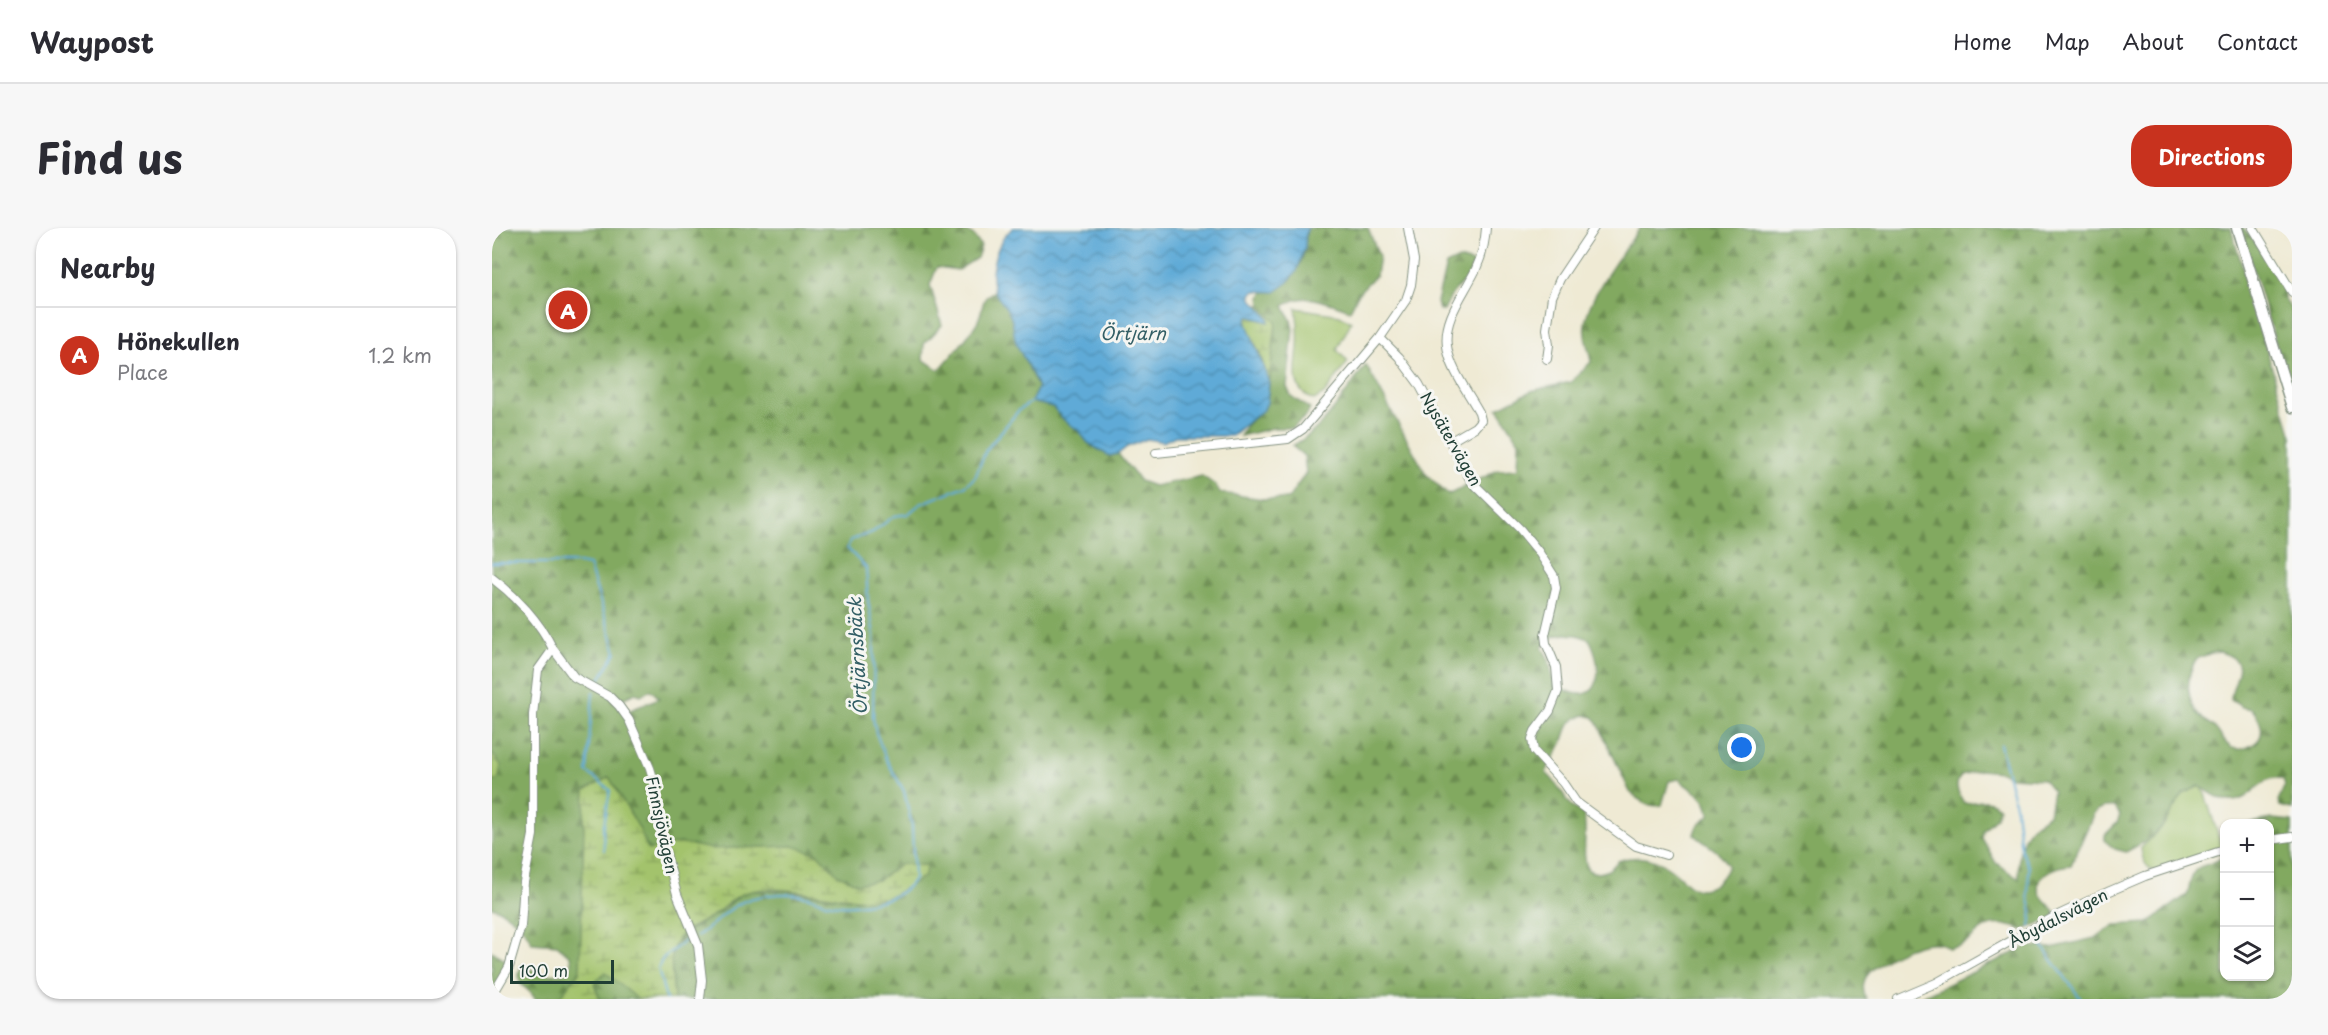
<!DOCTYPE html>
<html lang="en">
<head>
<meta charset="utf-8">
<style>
  :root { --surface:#fff; --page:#f7f7f7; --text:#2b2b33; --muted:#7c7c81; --line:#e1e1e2; --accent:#c8321e }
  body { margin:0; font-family:"Playpen Sans",sans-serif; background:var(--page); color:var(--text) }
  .controls { position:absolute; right:18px; bottom:18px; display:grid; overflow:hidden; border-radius:12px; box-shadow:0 2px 4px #0004 }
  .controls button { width:54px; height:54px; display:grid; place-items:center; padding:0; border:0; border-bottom:2px solid var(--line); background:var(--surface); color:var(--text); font:30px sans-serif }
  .scale { position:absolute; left:18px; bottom:15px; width:104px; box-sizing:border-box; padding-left:6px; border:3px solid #1f3d34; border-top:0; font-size:16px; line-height:21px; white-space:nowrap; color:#1f3d34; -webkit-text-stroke:4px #f6f6f2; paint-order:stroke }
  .you { position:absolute; left:1250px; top:520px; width:21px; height:21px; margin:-15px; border:4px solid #fff; border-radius:50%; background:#1a73e8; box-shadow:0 0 0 9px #1a73e833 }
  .badge { display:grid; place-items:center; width:39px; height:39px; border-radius:50%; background:var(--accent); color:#fff; font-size:20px; font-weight:700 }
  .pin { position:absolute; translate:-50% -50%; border:3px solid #fff; box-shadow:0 2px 6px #0006 }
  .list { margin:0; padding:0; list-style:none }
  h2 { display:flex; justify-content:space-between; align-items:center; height:78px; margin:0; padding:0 24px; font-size:26px }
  h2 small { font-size:20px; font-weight:400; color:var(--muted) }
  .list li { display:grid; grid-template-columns:39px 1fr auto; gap:18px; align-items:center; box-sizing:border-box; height:96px; padding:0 24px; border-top:2px solid var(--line) }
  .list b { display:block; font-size:22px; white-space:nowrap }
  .list p { margin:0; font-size:20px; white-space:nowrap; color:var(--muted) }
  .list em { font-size:20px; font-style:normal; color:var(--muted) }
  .icon { flex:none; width:33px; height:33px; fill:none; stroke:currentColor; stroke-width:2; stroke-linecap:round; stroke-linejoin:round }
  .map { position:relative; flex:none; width:1800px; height:771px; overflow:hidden; border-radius:24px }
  header { display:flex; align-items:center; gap:36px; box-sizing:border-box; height:84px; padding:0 30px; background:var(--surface); border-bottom:2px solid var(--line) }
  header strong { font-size:28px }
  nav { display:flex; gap:33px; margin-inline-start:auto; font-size:21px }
  .intro { display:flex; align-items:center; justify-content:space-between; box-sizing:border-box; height:144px; padding:0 36px }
  h1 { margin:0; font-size:42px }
  .button { padding:15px 27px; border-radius:24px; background:var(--accent); color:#fff; font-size:21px; font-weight:700 }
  main { display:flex; gap:36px; padding:0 36px }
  aside { flex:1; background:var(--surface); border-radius:24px; box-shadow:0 2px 4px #0004 }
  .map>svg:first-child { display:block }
</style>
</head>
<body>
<header>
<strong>Waypost</strong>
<nav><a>Home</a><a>Map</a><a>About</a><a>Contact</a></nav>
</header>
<div class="intro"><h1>Find us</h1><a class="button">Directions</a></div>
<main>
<aside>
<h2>Nearby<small></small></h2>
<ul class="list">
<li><span class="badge">A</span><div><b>Hönekullen</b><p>Place</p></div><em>1.2 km</em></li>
</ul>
</aside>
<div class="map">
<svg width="1800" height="771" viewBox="0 0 1800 771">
  <defs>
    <pattern id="forest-firs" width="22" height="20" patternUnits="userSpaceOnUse" patternTransform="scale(1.5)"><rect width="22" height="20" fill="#82a960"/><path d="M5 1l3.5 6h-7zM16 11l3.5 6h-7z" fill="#6a8b50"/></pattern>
    <pattern id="wetland-marsh" width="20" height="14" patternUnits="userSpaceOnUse" patternTransform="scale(1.5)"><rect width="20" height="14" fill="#a3c36c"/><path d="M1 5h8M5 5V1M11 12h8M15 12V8" fill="none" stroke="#84a05a"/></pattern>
    <pattern id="water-waves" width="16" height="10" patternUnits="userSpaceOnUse" patternTransform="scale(1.5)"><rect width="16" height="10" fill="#5eaad7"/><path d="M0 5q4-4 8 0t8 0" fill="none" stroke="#4d8caf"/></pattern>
  </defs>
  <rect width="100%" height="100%" fill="#f6f6f2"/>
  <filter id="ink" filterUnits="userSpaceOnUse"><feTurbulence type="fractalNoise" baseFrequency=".0167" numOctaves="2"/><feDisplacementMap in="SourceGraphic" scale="12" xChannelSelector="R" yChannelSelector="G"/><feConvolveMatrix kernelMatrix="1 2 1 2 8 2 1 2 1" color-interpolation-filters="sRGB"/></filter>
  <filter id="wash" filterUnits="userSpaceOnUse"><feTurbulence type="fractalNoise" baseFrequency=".008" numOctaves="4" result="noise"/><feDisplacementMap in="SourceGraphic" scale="24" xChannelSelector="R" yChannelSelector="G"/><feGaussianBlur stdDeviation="1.35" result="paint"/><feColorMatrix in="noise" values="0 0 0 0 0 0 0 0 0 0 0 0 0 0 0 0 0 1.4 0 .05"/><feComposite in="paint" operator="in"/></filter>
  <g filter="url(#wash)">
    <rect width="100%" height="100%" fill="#efead4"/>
    <path fill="#a3c36c" stroke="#618050" stroke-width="1.5" d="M804,80L848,87L859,94L845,122L856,134L832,166L822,172C798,163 804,140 806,119C807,106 806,93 804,80Z
      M1708,558L1713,566L1731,623L1663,645C1653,638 1650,631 1649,620L1670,599L1691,566Z"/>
    <path fill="url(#forest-firs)" stroke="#50734a" stroke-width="1.5" fill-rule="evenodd" d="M0,0H466L481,7L489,18L485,30L466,42L445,39L438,57L450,97L432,116L431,131L447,142C458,129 482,104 487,90C492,78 489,69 503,63L517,83L522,97L523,111L546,160L539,174L561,179L573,193L586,202L596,215L617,228L626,226L648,253L662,258L710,248L723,257L728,265L772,271H796L814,245L812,228L800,218C833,201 852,166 874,137L934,246L956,267L1006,242L1026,241L1027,213L1006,180L1039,163L1079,154L1099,134C1098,125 1094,116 1093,107C1088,76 1131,25 1148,0H1739L1800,208V581L1788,578L1786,573L1793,557L1791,551C1769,544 1759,576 1737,573C1727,572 1716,563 1707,558L1691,566L1670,599L1656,612L1634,624L1623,621L1613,613V607L1625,595L1628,587L1623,579C1614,578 1609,579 1602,585L1579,637C1563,638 1536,648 1550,669C1553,674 1559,678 1563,684L1562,690L1531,702C1482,683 1490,718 1456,720C1439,704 1389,730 1377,745C1370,753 1370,762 1374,771H182L179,730L184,714L190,706L231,682L248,667L260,663H296L365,672L399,668L415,658L410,636L386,652L366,656L346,647L338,640L301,618L220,621L188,615L156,622L147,600L117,549L93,563L88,743L66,771H43C35,755 20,761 30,737C46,746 56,749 74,745L79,736L78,728L65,717L40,715C33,699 17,685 0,679V555L7,550L0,525ZM1073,406L1085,407L1097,411C1106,425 1114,465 1089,466C1080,467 1071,460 1062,457L1057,432L1050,419L1062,408ZM1728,424C1763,434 1738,455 1739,472L1750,479L1760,481C1770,493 1776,511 1758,518C1754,520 1749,522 1744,521C1733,519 1729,506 1722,499C1719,495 1714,494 1711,491C1693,475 1693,450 1704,431L1719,425ZM159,462L167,470L136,483L128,472L143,465L149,467ZM1093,487L1101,489L1105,493L1138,564C1146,572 1158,580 1170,577L1177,553L1187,551C1199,564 1217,567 1217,588L1205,598L1202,606C1214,618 1230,622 1236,638C1230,652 1217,666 1200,659C1194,656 1191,651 1186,647C1168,631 1149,625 1126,633C1118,643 1108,649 1096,642C1088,623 1097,604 1091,586C1074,578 1069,557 1054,545C1058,534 1066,525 1070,515C1076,499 1074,493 1093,487ZM1488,542L1509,544L1519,549L1551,551L1561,563L1557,586C1552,590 1546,593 1541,597C1527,612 1525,632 1527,651L1504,635L1490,610L1491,603L1504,589L1507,580C1497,568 1485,575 1472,575C1465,564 1462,557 1469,547Z
      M816,0H876L887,28L884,47L868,63L858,82C835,75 813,62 792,78L799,92L801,101L795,159L799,168L818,181L815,187L800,200H781L748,208L753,199L775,175L784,95L769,77L768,69L772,64C795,64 810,40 813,19C814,12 813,6 816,0Z
      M1748,0H1751L1760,9L1792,60V70L1800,83V168Z
      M967,31L981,35C977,51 970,53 961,65C957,70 955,77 952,83L947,82L945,74L954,37Z
      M1780,591L1800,593V771H1424L1536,718L1560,720L1603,710L1623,697L1656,695L1696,666C1701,626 1714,645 1732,627V748H1778V596L1757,595Z
      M0,723L17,735L0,770Z
      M113,744L146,771H108L102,756Z"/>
    <path fill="url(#wetland-marsh)" stroke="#618050" stroke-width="1.5" d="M766,77H769L784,94L777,154L768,126L754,97L756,88L777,94V90Z
      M0,525L9,537L7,550L0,555Z
      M117,549L147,600L156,622L188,615L220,621L301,618L326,626L346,647L366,656L386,652L410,636L434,637L433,648C419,655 404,669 388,671C351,676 278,650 248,667C237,673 229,683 218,689C210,694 198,699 191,705C173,720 181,751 182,771H146L113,744L102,756L108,771H66L88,743L93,563Z"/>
    <path fill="url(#water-waves)" stroke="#3e7486" stroke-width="1.5" d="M521,0H816L814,4L813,19L805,43L794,56L783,64L763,63L759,66L760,71L777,90V94L756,88L754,93L777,154L775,175L772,181L739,208H683L671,214L655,211L635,219L626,226L617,228L596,215L586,202L573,193L561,179L539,174L546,160C541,144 530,130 524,114C521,105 522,96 518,87C515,79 507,72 503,64C495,45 505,11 521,0Z"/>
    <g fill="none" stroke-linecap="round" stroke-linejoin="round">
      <path stroke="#5eaad7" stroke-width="2" d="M0,335H87L97,337L124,424L107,453
        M101,464L95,544L118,562L111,602L112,622
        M1508,516L1524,581L1529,622L1537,640L1536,668L1540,683L1538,699
        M1542,707L1589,771
        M205,708C227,694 240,673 266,669C281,666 298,665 312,668C320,669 327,673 334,675C359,681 410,675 422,650L420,598L412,563L394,531L384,505L381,490L382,407L376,373L374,340L355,320L359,312L381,304L402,288L416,286L428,276L473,258L483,249L494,222L527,182L539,174
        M174,771L166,740L171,730L198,709"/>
    </g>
  </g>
  <g filter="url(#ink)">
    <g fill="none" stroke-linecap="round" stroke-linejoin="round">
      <defs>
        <path id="minor" d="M1761,0L1800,64
          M888,110L907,129L927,156L979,253L1028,301L1046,323L1062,348L1064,360L1053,407L1054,415L1064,439L1066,463L1058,483L1043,503L1040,511L1042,523L1071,555L1084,574L1144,618L1174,627
          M1055,131L1057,117L1055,101L1060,69L1068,51L1102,0
          M959,213L983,199L989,192L987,184C976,164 958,141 955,118C951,90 973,65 984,41C990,28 993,14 994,0
          M664,225L796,211L811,201L888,110L914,72L919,57L922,32L916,0
          M0,350C24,368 48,394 61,421L46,442L41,487V607L32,654L29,698L17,739L0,768
          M61,421L82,449L118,469L127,478L137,492L158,540L163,557L169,606L185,666L206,717L210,752L208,771
          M1778,612L1800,609
          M1406,771L1444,755L1562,689L1618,663L1653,648L1732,622"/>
        <path id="tertiary" d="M1745,0L1800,179"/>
      </defs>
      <use href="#minor" stroke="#879484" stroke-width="10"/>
      <use href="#tertiary" stroke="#879484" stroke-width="13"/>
      <use href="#minor" stroke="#fff" stroke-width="8"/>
      <use href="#tertiary" stroke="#fff" stroke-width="10"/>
    </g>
  </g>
  <g text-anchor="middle" stroke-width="6" stroke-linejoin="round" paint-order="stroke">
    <g font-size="16" fill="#1f3d34" stroke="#f6f6f2">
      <text transform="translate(959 211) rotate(60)" y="6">Nysätervägen</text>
      <text transform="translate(170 597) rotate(78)" y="6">Finnsjövägen</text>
      <text transform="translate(1566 690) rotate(-27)" y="6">Åbydalsvägen</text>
    </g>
    <g font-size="18" font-style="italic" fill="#325e65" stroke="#f6f6f2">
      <text x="641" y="112">Örtjärn</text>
      <text transform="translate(366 428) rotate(-93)" y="6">Örtjärnsbäck</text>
    </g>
  </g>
</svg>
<div class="controls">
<button>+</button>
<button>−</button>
<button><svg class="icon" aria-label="layers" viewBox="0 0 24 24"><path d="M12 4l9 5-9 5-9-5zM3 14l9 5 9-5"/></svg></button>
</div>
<div class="scale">100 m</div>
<div class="you"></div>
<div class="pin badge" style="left:76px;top:82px">A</div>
</div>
</main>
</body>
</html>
